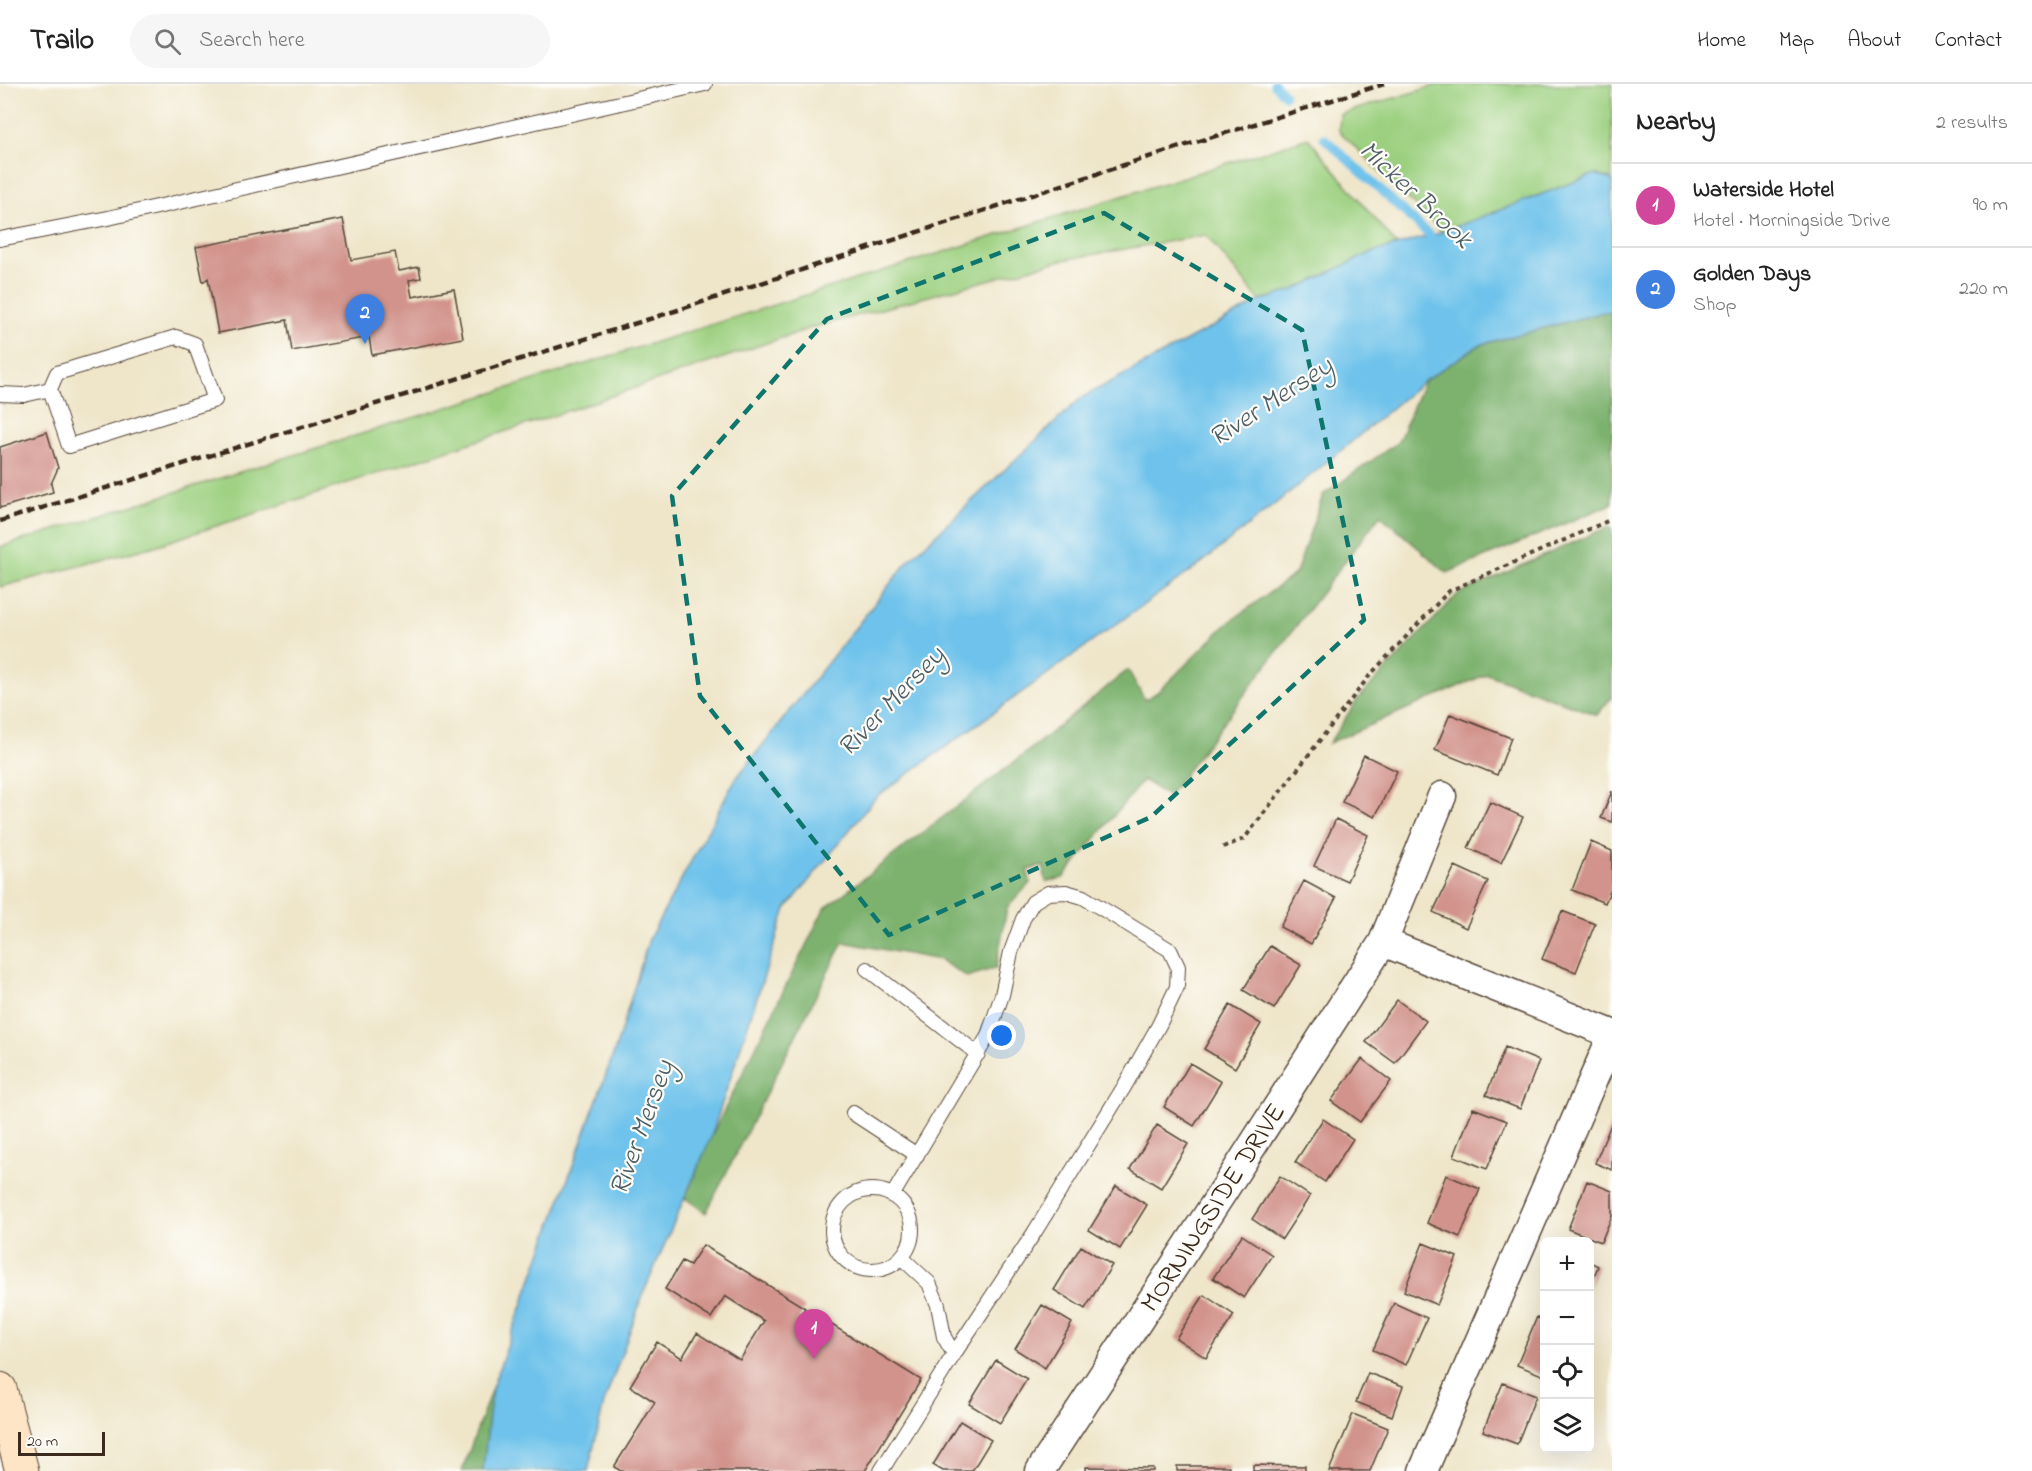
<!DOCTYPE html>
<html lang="en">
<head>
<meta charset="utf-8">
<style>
  :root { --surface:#fff; --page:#f6f6f6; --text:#222; --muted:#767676; --line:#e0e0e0; --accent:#c8321e }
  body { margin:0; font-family:"Indie Flower",sans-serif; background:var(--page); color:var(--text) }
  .controls { position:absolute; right:18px; bottom:18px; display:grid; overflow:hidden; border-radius:9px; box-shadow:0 6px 24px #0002 }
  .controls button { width:54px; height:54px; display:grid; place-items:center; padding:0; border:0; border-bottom:2px solid var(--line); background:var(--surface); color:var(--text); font:30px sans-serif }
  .scale { position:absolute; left:18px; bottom:15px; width:87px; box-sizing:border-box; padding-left:6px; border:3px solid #3b2a1e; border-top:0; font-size:16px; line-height:21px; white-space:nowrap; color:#3b2a1e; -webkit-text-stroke:4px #fdfcf7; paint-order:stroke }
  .you { position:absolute; left:1002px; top:952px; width:21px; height:21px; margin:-15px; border:4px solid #fff; border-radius:50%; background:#1a73e8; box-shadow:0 0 0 9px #1a73e833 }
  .badge { display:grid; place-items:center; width:39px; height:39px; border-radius:50%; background:var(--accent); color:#fff; font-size:20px; font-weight:700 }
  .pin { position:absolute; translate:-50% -50px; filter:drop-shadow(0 2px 3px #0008) }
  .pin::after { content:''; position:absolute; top:32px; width:21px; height:18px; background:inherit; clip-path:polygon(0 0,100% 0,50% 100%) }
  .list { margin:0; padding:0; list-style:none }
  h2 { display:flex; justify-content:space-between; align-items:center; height:78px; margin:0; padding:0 24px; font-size:26px }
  h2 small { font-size:20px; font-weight:400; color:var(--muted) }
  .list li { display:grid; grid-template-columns:39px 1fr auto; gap:18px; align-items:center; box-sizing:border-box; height:84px; padding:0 24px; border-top:2px solid var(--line) }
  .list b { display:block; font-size:22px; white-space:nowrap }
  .list p { margin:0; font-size:20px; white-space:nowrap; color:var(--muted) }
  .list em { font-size:20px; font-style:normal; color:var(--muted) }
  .icon { flex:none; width:33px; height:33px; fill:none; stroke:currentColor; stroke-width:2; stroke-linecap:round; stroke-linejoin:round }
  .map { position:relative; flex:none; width:1612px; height:1387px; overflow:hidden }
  header { display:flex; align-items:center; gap:36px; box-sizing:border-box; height:84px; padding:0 30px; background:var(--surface); border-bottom:2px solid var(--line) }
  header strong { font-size:28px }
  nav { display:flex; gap:33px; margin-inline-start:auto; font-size:21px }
  .search { width:420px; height:54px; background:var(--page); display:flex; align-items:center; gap:15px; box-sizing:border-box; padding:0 21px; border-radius:33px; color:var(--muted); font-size:22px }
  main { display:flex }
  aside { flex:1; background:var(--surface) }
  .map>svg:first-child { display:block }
</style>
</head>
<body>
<header>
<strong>Trailo</strong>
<div class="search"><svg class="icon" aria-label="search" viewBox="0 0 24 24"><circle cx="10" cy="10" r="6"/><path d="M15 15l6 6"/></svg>Search here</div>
<nav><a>Home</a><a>Map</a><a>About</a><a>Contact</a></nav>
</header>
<main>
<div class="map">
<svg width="1612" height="1387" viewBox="0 0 1612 1387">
  <rect width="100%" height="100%" fill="#fdfcf7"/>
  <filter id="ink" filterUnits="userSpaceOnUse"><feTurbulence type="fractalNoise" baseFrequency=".0167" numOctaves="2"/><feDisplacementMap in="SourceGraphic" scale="12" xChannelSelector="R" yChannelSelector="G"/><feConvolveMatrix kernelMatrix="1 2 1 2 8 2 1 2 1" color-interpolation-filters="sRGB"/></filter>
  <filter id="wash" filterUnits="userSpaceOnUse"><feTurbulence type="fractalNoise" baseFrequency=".008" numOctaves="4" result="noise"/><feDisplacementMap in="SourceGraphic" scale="24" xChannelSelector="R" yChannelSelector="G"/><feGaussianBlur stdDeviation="1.35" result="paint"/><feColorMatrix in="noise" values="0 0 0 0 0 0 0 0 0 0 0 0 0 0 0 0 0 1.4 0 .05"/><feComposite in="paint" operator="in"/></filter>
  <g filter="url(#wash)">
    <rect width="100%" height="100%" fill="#efe6ca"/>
    <path fill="#9cd080" stroke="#6c7d4f" stroke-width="1.5" d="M1441,0H1612V96L1595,90L1442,148L1339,47L1340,30Z
      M1308,54L1397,161L1368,170L1294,206L1260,217L1206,151L1062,176L811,244L544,335L155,462L0,503V463Z"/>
    <path fill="#7db26e" stroke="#5c6e46" stroke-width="1.5" d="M1604,228L1612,230V420L1447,489L1380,431L1168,712L1143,696L1063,794L1046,798L1043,782L1028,786L1030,799L1007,824L996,884L967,893L940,876L843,858L706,1129L685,1114L711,1053L824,825L1022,672L1128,586L1145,616L1159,607L1227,540L1296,489L1323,411L1398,358L1424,297L1479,261Z
      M1610,442L1612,448V613L1597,631L1487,590L1329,659L1358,615L1458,510Z
      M492,1304L483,1387H462Z"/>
    <path fill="#6ec2eb" stroke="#547684" stroke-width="1.5" d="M1595,90L1612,96V230L1604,228L1479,261L1424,297L1331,375L1199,481L876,713L786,825L711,1053L644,1208L604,1319L588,1387H483L492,1304L617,960L649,855L735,696L909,476L1081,314L1260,217L1294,206L1368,170L1442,148Z"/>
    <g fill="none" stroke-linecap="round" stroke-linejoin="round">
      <path stroke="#6ec2eb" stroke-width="9" d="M1274,0L1285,11
        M1324,54L1439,160"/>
    </g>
    <g id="blocks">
      <path fill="#d1938b" d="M343,135L351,176L395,168L399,187L419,183L421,194L409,196L412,213L454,205L463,254L372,271L369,253L292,267L287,236L218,249L208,194L203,198L196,163Z
        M47,348L58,384L51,400L53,408L0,424V363Z
        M1450,630L1511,654L1497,691L1435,666Z
        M1364,671L1397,687L1375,733L1342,718Z
        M1612,707V738L1601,734Z
        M1490,718L1523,733L1501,779L1468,764Z
        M1336,735L1368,751L1347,797L1314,782Z
        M1591,758L1612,767V803L1605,819L1572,806Z
        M1455,782L1488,797L1466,844L1433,828Z
        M1304,797L1336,814L1311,860L1280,843Z
        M1562,827L1595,840L1576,888L1542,875Z
        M1270,862L1301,881L1274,925L1243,906Z
        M1397,916L1426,937L1395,979L1366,958Z
        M1230,921L1261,940L1235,984L1204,965Z
        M1505,963L1539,977L1520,1025L1486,1011Z
        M1362,975L1391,997L1360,1038L1331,1017Z
        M1190,979L1221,998L1194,1042L1164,1023Z
        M1473,1024L1507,1037L1487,1085L1454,1072Z
        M1323,1035L1353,1055L1325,1098L1295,1078Z
        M1612,1038V1086L1595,1079Z
        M1157,1041L1188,1060L1161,1104L1130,1085Z
        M1446,1091L1480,1105L1460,1153L1427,1139Z
        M1280,1092L1310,1112L1282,1155L1252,1135Z
        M1587,1097L1612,1107V1132L1601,1158L1568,1145Z
        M1116,1102L1147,1121L1120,1165L1089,1146Z
        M1242,1151L1272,1171L1244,1214L1213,1194Z
        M1423,1159L1457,1173L1437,1221L1404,1207Z
        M703,1161L805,1224L799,1234L818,1246L824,1236L921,1296L865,1387H621L614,1383L655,1318L630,1302L657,1258L682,1274L697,1249L740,1276L764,1237L725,1212L711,1234L665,1205L682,1177L690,1181Z
        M1081,1162L1112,1181L1085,1225L1054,1206Z
        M1590,1178L1598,1182L1590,1203Z
        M1204,1211L1234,1231L1206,1274L1176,1254Z
        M1394,1219L1427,1234L1406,1281L1373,1266Z
        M1042,1221L1072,1239L1045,1284L1015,1265Z
        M1537,1233L1544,1236V1292L1517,1281Z
        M996,1276L1027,1295L1000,1339L969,1320Z
        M1368,1289L1403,1302L1392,1332L1356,1318Z
        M1503,1299L1536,1312L1517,1360L1483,1347Z
        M1353,1330L1388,1344L1370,1387H1329Z
        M960,1337L991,1356L972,1387H943L933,1381Z
        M1253,1381L1305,1382V1387H1253Z
        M1177,1382H1229V1387H1177Z
        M1086,1383L1153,1384V1387H1086Z"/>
    </g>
  </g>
  <g filter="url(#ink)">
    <use href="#blocks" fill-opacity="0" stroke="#564638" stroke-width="1.5"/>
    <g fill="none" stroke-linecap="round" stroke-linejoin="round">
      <defs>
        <path id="lane" d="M0,155L108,134L705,0
          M176,253L195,260L215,316L69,362L50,305L57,289Z
          M0,310L24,311L50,305
          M867,885L978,970
          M853,1029L917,1071
          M832 1146a40 40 0 1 1 80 0a40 40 0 1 1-80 0Z
          M902,1174L929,1199L938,1221L944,1253L954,1270
          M881,1387L954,1270L1034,1149L1124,1003L1159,941L1177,903L1178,883L1170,866L1083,813L1066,808L1048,809L1033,818L1023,835L1011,868L1002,911L988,952L892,1112"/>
        <path id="street" d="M1383,858L1612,950
          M1040,1387L1224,1106L1383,858L1442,712
          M1423,1387L1612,952"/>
        <path id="secondary" d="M0,1305L22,1387"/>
      </defs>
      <use href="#lane" stroke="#564638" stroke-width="16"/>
      <use href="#street" stroke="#564638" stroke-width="31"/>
      <use href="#secondary" stroke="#564638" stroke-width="35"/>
      <path stroke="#564638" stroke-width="4" stroke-dasharray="4.5 4.5" stroke-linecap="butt" d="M1223,763L1244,755L1370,591L1449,507L1612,435"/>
      <use href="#lane" stroke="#fff" stroke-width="14"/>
      <use href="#street" stroke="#fff" stroke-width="28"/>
      <use href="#secondary" stroke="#fde5c5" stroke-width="33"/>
      <path stroke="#3b2a1e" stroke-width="4.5" stroke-dasharray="9 4.5" stroke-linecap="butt" d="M0,437L675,227L1164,68L1384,0"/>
    </g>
  </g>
  <path fill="none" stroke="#0f766e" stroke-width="4.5" stroke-dasharray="12 8" stroke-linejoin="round" d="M1104,129L1302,246L1364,536L1151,733L889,851L700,612L672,412L827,235Z"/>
  <g text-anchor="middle" stroke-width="4.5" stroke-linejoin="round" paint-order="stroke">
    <g font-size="27" fill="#3b2a1e" stroke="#fdfcf7">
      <text transform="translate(1212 1123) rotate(-57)" y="9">MORNINGSIDE DRIVE</text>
    </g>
    <g font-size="28" font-style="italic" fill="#4d5f66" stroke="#fdfcf7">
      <text transform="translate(1417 109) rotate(43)" y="10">Micker Brook</text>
      <text transform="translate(1270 316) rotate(-33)" y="10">River Mersey</text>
      <text transform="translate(890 616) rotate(-46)" y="10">River Mersey</text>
      <text transform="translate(640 1043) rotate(-70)" y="10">River Mersey</text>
    </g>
  </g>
</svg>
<div class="controls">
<button>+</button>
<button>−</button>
<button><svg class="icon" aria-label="locate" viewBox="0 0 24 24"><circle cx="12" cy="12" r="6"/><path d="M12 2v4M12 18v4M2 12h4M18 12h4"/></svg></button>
<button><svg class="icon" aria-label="layers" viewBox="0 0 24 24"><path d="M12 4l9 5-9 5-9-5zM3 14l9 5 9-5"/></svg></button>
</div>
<div class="scale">20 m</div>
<div class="you"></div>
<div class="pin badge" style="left:814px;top:1275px;background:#d1479c">1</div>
<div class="pin badge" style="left:365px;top:260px;background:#3f7fe0">2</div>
</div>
<aside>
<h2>Nearby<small>2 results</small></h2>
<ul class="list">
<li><span class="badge" style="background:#d1479c">1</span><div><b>Waterside Hotel</b><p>Hotel · Morningside Drive</p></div><em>90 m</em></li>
<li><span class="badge" style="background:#3f7fe0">2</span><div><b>Golden Days</b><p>Shop</p></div><em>220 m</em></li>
</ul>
</aside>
</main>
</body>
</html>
